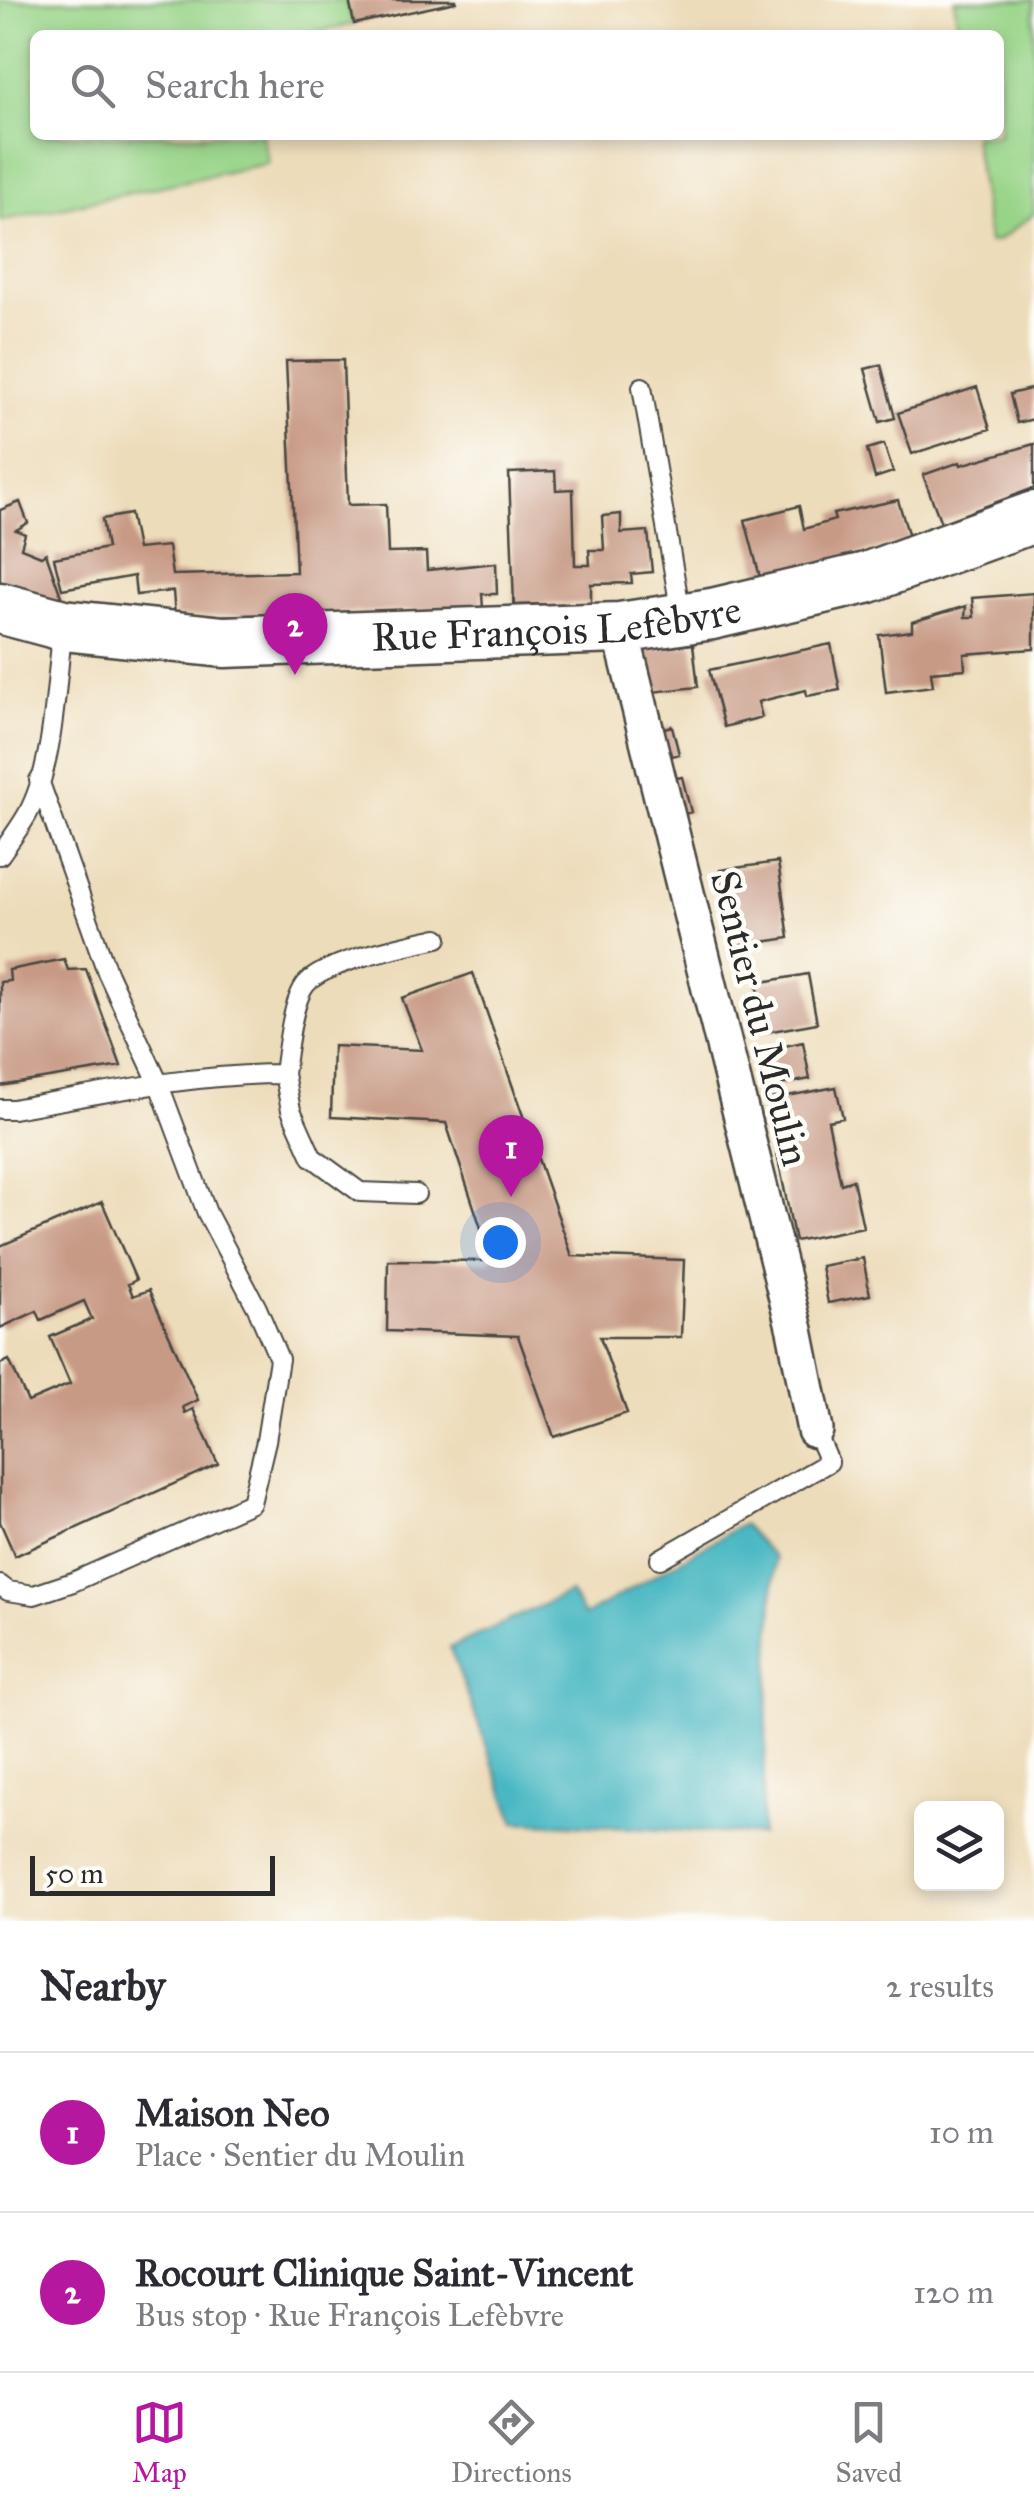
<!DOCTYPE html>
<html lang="en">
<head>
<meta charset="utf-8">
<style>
  :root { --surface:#fff; --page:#f7f7f7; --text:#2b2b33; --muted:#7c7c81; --line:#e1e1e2; --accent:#b5179e }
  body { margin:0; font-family:"IM FELL Great Primer",serif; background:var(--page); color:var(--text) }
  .controls { position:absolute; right:30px; bottom:30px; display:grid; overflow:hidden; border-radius:15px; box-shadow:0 5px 15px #0003 }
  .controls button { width:90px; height:90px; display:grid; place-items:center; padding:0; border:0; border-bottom:2px solid var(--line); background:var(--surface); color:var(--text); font:50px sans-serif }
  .scale { position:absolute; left:30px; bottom:25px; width:245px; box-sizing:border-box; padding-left:10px; border:5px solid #2b2b2b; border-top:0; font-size:28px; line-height:35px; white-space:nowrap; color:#2b2b2b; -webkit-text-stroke:8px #fdfcf7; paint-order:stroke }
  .you { position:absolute; left:500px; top:1242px; width:35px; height:35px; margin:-25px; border:8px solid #fff; border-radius:50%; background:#1a73e8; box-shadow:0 0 0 15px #1a73e833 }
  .badge { display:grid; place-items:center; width:65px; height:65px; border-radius:50%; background:var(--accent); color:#fff; font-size:32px; font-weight:700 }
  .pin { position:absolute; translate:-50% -82px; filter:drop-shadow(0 2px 5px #0008) }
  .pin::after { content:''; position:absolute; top:52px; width:35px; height:30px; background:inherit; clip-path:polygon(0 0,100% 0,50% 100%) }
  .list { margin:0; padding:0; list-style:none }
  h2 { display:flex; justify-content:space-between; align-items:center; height:130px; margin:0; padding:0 40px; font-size:42px }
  h2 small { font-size:32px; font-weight:400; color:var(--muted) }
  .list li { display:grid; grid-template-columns:65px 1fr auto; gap:30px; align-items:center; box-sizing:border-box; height:160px; padding:0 40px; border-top:2px solid var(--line) }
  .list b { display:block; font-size:38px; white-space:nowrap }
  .list p { margin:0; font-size:32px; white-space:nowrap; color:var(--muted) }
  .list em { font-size:32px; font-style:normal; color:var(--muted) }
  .icon { flex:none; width:55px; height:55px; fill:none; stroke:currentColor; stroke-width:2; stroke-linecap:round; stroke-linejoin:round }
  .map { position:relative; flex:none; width:1034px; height:1921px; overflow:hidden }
  .search { position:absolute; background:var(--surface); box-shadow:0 5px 15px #0003; left:30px; right:30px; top:30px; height:110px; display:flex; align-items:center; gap:25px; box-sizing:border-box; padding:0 35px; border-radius:15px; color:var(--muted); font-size:38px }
  .sheet { height:450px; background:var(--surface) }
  nav { display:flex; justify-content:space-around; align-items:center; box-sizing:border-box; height:140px; border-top:2px solid var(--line); background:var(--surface); font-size:28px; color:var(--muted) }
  nav a { display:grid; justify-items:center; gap:5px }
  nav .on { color:var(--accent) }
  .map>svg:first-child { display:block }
</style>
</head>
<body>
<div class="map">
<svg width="1034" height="1921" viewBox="0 0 1034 1921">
  <rect width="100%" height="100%" fill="#fdfcf7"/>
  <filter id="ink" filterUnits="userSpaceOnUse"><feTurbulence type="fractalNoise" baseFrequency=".01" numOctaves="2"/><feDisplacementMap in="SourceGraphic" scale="20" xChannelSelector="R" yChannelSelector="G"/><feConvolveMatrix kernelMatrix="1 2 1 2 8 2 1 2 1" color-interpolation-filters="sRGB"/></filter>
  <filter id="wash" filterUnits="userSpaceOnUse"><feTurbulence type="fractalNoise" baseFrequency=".0048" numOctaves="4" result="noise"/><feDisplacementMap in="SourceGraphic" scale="40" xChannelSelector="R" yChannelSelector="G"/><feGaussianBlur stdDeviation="2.25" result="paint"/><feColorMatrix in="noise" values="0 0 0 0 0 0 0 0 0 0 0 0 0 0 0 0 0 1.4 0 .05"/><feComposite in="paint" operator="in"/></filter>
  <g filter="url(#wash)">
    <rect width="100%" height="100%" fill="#eddcba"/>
    <path fill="#98d488" stroke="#62805a" stroke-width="2.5" d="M0,0H344L354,24L302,35H35V135H262L269,163L0,221Z
      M954,0H1034V214L999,240L989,243L973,135H999V35H959Z"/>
    <path fill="#4ab8c3" stroke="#3a7277" stroke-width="2.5" d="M743,1524L775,1559L761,1835L515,1822L450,1648L570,1592L584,1616Z"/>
    <g id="blocks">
      <path fill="#c79a85" d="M349,0H456V2L354,24Z
        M343,360L348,505L386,504L388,553L426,552L427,570L496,563L497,594H482L483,609L175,617L173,591L136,595L134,576L62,589L54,558L107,548L102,519L130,514L137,549L168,546L172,575L296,572L286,361Z
        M881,365L895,418L880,422L865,369Z
        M977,387L990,429L912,454L898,413Z
        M1034,388V419L1017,423L1010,394Z
        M884,444L893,472L875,478L867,449Z
        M1034,444V488L941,523L923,475L960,462L961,465Z
        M555,471L556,490L573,489L575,565H590L589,550H604L602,516L621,514V533L648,531L652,572L631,574L632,583L591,584V603L514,605L509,473Z
        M898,500L910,540L761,581L745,520L799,506L804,529L835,520L833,514Z
        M20,502L28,523L16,530L25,534L21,548L41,556L46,553L64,605L0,587V510Z
        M1034,593V649L964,654L965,669L931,672L933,686L886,692L879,635L912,631V622L966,606L965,617H974L972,598Z
        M693,644L698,687L643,693L636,651Z
        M831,644L840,690L807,696L806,690L758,702L762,717L724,727L709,670Z
        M672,726L679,754L661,759L653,731Z
        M682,777L691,812L676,816L667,780Z
        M778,862L789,938L730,947L720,870Z
        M64,959L68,970L86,969L121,1066L0,1086V982L10,981L9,970Z
        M473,973L572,1256L684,1260L681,1337H600L627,1413L554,1437L518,1336L387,1331L388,1260L492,1261L446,1123L331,1117L333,1046L422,1050L402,998Z
        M808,974L817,1023L761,1033L757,1012L762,1011L757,983Z
        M803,1042L810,1079L764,1088L758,1052Z
        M836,1087L843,1118L828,1121L841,1184L853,1180L863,1227L795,1241L766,1100Z
        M102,1202L136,1280L128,1284L133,1296L149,1290L198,1400L183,1407L185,1413L193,1409L218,1464L15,1556L0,1522V1364L9,1360L28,1402L70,1384L50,1337L92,1319L84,1301L41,1320L37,1311L0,1328V1246Z
        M863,1258L870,1295L828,1303L821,1266Z"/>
    </g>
  </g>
  <g filter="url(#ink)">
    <use href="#blocks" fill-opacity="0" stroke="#484640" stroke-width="2.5"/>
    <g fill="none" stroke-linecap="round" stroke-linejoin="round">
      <defs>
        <path id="service" d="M642,387L681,614
          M0,855C9,842 19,829 27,815C55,764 55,685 63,628
          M284,1074L291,1110L312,1157L360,1192L416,1194
          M0,1109H13C103,1093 192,1074 284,1074C287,1052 292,1001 306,984C326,961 407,945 438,938
          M660,1559L829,1462L815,1430
          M0,1585L8,1591L34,1595L73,1582L251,1503L266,1441L279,1359L257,1308L207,1213L158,1082L107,972L39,780"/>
        <path id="minor" d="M620,628L795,1330L815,1430"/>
        <g id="secondary">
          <path id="s1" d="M0,608L63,625L224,642L620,628L712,614L866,578L1034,517"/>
        </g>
      </defs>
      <use href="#service" stroke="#484640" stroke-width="22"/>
      <use href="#minor" stroke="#484640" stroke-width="40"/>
      <use href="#secondary" stroke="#484640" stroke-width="55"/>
      <use href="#service" stroke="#fff" stroke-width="18"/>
      <use href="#minor" stroke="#fff" stroke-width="35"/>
      <use href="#secondary" stroke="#fff" stroke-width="50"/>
    </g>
  </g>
  <g text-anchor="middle" stroke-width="9" stroke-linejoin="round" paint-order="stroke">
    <g font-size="40" fill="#2b2b2b" stroke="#fdfcf7">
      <text dy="14" stroke="none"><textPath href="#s1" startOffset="560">Rue François Lefèbvre</textPath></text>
      <text transform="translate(761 1018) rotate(76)" y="14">Sentier du Moulin</text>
    </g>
  </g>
</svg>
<div class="controls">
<button><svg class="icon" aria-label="layers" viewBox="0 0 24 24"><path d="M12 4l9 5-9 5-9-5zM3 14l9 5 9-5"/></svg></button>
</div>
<div class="scale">50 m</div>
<div class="you"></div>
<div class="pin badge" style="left:511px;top:1197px">1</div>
<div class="pin badge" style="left:295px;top:675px">2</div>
<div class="search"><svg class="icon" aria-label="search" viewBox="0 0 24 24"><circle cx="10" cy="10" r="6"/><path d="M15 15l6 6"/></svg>Search here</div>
</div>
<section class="sheet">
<h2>Nearby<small>2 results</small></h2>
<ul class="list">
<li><span class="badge">1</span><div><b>Maison Neo</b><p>Place · Sentier du Moulin</p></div><em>10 m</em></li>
<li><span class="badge">2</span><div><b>Rocourt Clinique Saint-Vincent</b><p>Bus stop · Rue François Lefèbvre</p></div><em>120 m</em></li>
</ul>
</section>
<nav>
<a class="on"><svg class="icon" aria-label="map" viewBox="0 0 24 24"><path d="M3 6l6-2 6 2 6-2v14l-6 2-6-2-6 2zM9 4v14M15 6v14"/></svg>Map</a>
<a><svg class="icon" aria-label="directions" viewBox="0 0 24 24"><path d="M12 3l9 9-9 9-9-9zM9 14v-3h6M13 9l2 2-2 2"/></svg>Directions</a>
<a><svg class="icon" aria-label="saved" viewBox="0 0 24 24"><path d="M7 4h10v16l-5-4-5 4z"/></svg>Saved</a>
</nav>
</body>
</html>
